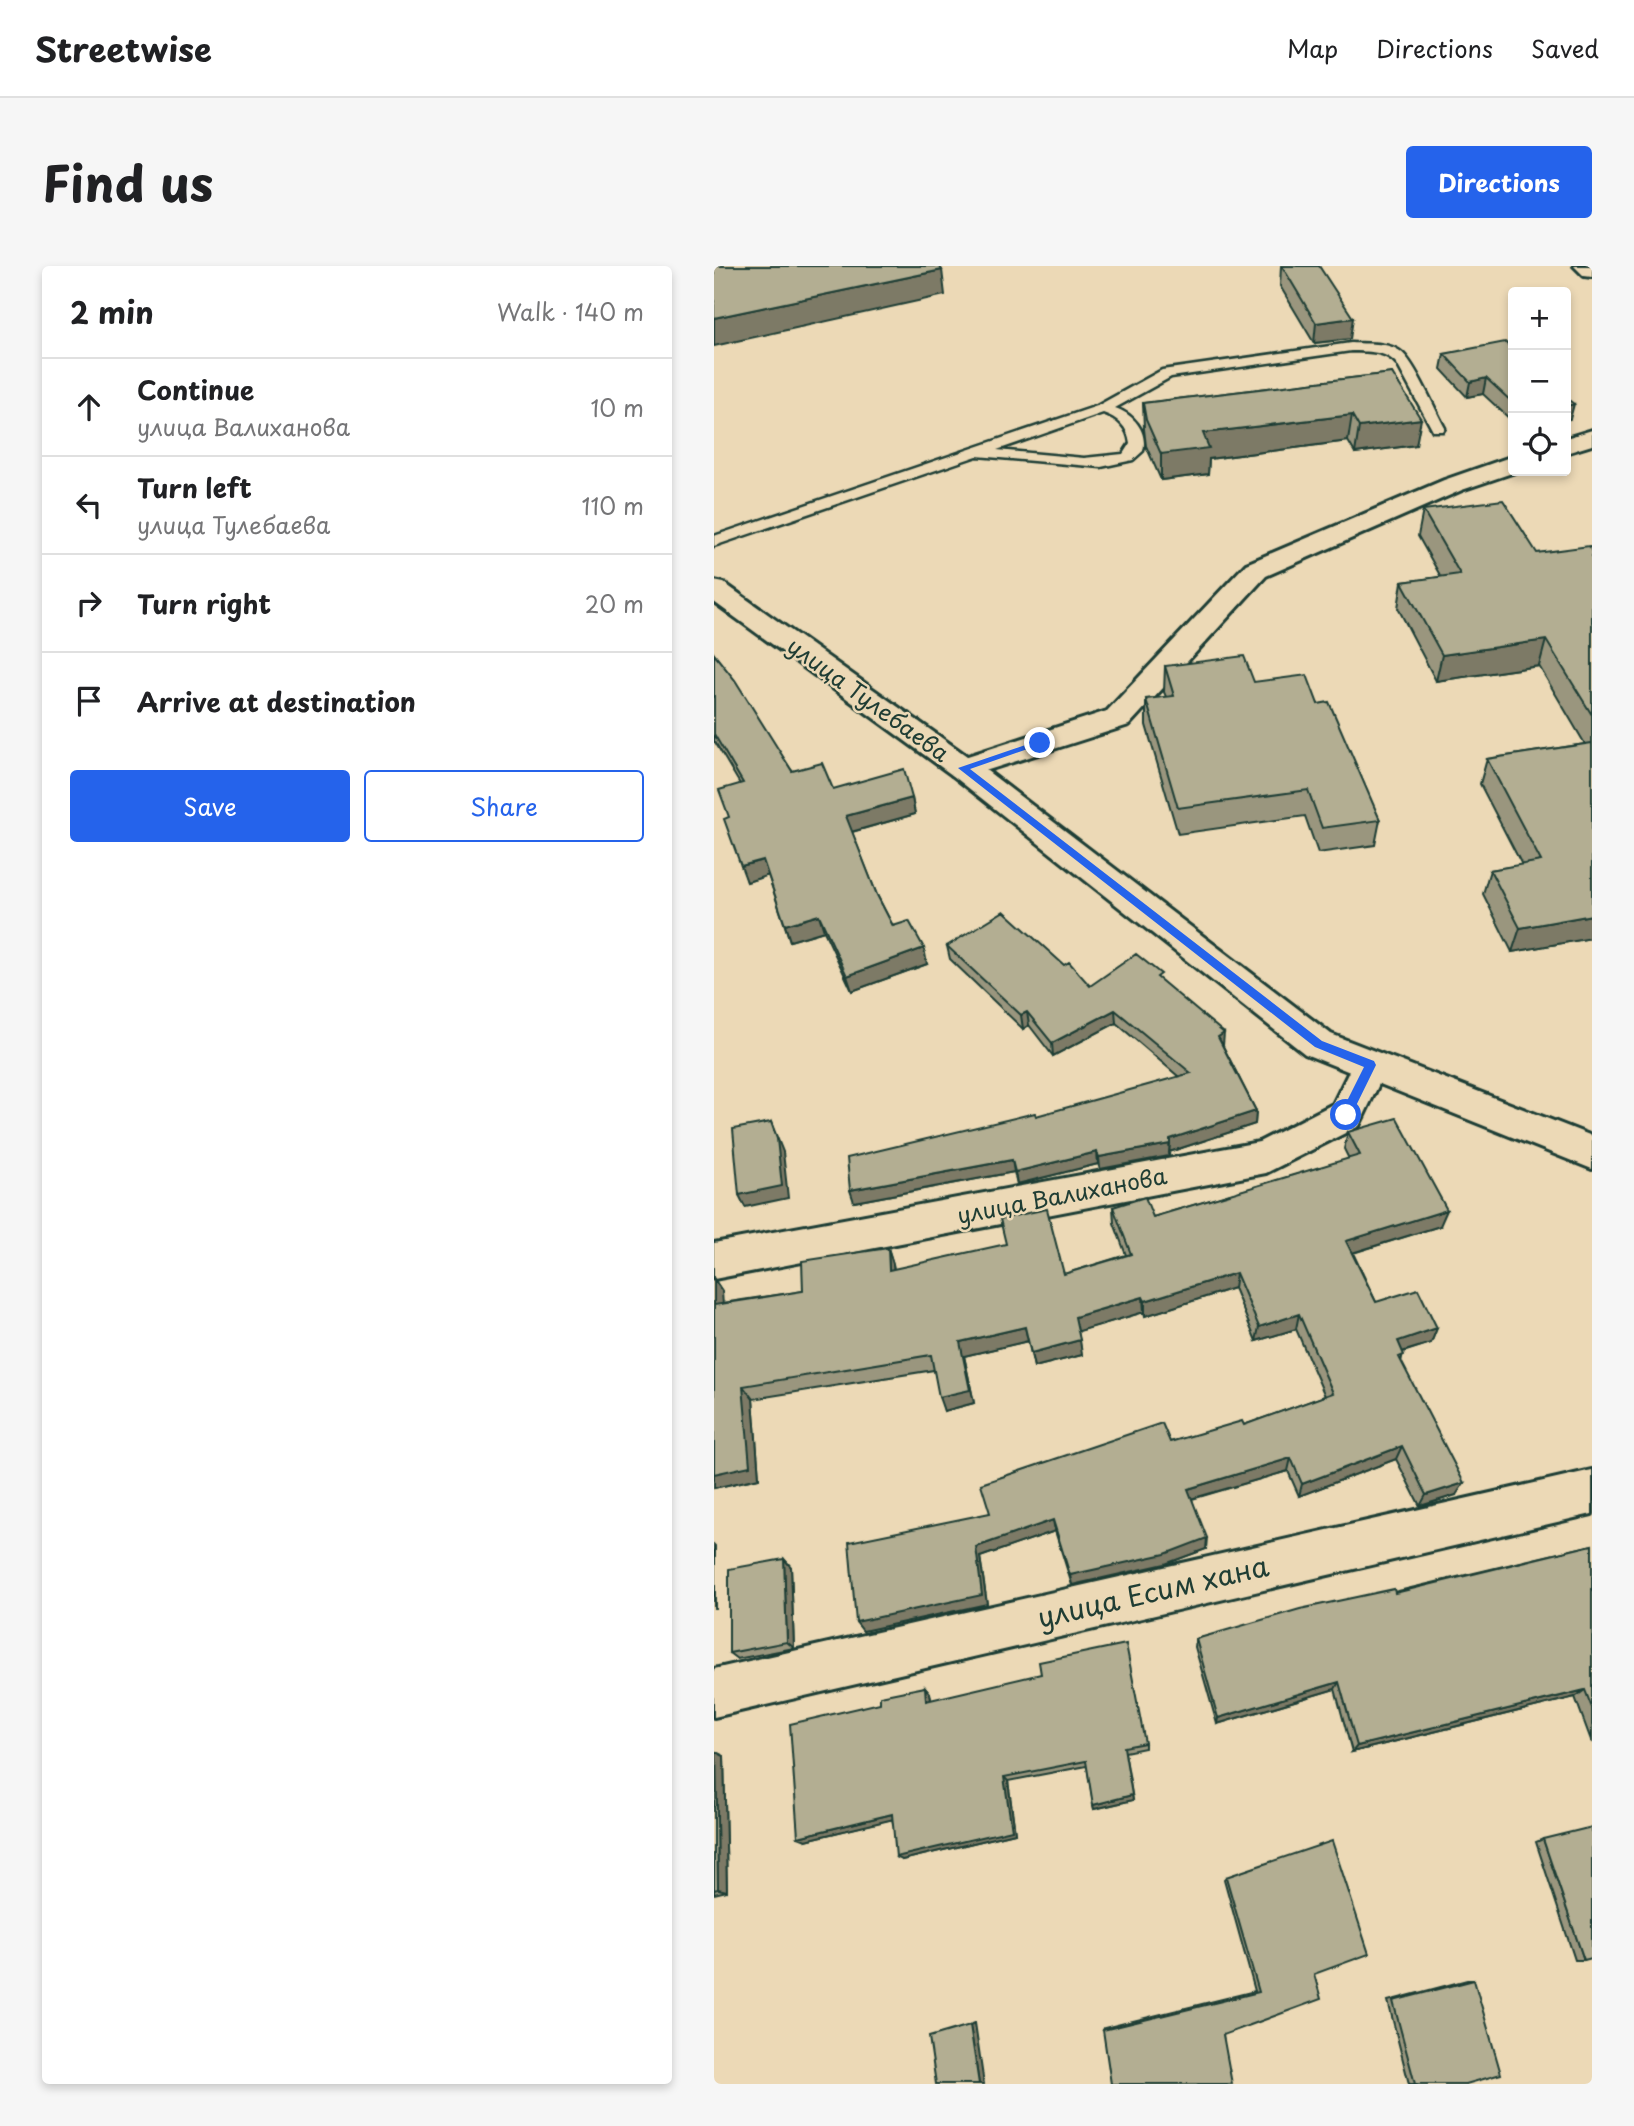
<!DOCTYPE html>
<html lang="en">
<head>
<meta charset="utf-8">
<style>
  :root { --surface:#fff; --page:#f6f6f6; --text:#202124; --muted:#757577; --line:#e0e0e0; --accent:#2563eb }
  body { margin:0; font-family:"Playpen Sans",sans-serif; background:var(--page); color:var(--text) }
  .controls { position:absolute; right:21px; top:21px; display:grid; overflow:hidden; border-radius:7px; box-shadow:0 4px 10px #0003 }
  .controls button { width:63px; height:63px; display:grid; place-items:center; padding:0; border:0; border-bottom:2px solid var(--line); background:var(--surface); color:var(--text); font:35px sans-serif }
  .stop { position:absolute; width:21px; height:21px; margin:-16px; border:5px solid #2563eb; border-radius:50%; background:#fff }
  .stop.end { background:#2563eb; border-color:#fff; box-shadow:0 2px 7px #0008 }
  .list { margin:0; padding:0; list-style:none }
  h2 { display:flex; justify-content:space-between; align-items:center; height:91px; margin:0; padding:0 28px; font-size:30px }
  h2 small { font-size:23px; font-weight:400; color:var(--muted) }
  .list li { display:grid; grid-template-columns:46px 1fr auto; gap:21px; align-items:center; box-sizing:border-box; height:98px; padding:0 28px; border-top:2px solid var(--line) }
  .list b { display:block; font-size:26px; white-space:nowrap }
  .list p { margin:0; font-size:23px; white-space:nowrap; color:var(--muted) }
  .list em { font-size:23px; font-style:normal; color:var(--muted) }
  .actions { display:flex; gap:14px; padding:21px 28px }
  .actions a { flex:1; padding:16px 0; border:2px solid var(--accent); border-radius:7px; text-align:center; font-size:24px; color:var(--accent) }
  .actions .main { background:var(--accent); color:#fff }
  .icon { flex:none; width:38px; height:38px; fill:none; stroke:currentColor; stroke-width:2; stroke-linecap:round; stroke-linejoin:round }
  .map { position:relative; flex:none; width:878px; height:1818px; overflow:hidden; border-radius:7px }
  header { display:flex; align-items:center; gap:42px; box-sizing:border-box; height:98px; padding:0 35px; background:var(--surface); border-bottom:2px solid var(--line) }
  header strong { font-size:33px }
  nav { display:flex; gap:38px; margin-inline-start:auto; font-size:24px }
  .intro { display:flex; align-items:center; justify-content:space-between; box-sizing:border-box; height:168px; padding:0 42px }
  h1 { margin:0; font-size:49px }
  .button { padding:18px 32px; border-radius:7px; background:var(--accent); color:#fff; font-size:24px; font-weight:700 }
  main { display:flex; gap:42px; padding:0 42px }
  aside { flex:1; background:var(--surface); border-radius:7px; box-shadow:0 4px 10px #0003 }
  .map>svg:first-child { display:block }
</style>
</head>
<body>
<header>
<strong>Streetwise</strong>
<nav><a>Map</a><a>Directions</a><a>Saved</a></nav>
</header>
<div class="intro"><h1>Find us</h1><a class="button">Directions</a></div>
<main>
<aside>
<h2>2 min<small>Walk · 140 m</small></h2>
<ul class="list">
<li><svg class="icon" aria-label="ahead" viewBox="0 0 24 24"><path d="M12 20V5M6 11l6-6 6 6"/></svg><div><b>Continue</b><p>улица Валиханова</p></div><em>10 m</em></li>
<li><svg class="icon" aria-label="left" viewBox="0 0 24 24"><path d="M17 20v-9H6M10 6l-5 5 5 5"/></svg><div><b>Turn left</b><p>улица Тулебаева</p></div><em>110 m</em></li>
<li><svg class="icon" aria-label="right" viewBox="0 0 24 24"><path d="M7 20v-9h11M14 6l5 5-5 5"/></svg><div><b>Turn right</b></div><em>20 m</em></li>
<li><svg class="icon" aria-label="arrive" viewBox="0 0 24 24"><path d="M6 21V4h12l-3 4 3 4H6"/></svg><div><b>Arrive at destination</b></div></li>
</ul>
<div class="actions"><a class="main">Save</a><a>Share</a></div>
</aside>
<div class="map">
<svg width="878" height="1818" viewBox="0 0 878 1818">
  <rect width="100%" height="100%" fill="#ecd9b6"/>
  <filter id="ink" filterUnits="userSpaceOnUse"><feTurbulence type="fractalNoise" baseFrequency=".0143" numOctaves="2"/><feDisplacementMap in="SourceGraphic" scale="14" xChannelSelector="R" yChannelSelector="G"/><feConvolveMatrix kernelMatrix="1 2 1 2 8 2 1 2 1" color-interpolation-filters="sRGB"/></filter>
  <g filter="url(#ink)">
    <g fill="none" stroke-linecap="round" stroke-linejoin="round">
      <defs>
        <path id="lane" d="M637,77C652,78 673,76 686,85C700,94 722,146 731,162L729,165H719L683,98C671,84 654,86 637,85L457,111L401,142C419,148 434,165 429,185L419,194L387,201L263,190L0,280V270L383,140L448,104ZM389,147C404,152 414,161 416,177L409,188L370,192L283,184Z"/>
        <path id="street" d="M860,0H878V11L870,10Z
          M878,164V179L852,187V172Z
          M799,190V205H804L748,224L552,310L415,459L249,512L238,509L234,502L238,495L393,445L532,298L730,214Z
          M656,784L669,789L674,799L645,860L552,907L0,1013V977L545,876L619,838L643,789Z
          M878,1204V1248L0,1451V1403Z"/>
        <path id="secondary" d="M0,315L10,317L260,495L617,768L878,870V903L591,788L238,509L0,336Z"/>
      </defs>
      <use href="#lane" stroke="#1f3d34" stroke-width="5"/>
      <use href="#street" stroke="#1f3d34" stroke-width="6"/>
      <use href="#secondary" stroke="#1f3d34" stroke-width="6"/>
      <use href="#lane" fill="#ecd9b6" fill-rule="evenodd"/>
      <use href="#street" fill="#ecd9b6" fill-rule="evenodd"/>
      <use href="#secondary" fill="#ecd9b6" fill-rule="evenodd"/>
    </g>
    <path fill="#9a967e" stroke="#1f3d34" stroke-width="2" d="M567,0H605L636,73L600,77L566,20Z
      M799,84V156L769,128L753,131L727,103L730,88Z
      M678,107L702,179L641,187L634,175L495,193L494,208L447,214L432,180L430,163L429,137Z
      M709,244L823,287L878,284V672L798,686L769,628L776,604L808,599L766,518L773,493L871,478L825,400L722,415L684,342L688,316L727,311L704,270Z
      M0,388L78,505L119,523L198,532L201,548L138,566L163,629L179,660L213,698L138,725L110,665L76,675L54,609L33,616L15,551L26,518L1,476H0Z
      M451,400L540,416L604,438L666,554L661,579L604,587L591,550L464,568L432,459V433L452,431L450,426Z
      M233,680L350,699L376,720L447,715L509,780L542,845L541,858L455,886V890L386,903L384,898L303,918L300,906L140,936L465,811L402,757L339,790L315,759L309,763L236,693Z
      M634,866L726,960L639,987L662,1036L723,1062L717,1077L689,1086L687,1097L742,1229L706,1240L682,1193L585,1230L574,1205L478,1233L492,1283L451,1298L358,1319L341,1265L266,1291L273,1338L149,1365L142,1356L276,1247L456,1176L530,1159L611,1130L582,1063L542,1075L520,1022L431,1050L430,1046L364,1065L368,1089L320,1101L314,1075L250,1090L260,1137L230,1145L220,1104L39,1133L45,1212L0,1222V1013L8,1025V1037L89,1025L174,982L179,998L180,1003L350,1008L412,989L400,957L399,941L439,951L635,893L630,883Z
      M878,1279V1477L861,1431L638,1486L621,1423L503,1458L481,1381L482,1373Z
      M70,1293L77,1301L80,1382L23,1393L15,1387Z
      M211,1421L216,1427L217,1434L431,1477V1482L411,1486L419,1534L380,1543L373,1500L294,1515L301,1567L188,1594L178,1553L92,1574L166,1437Z
      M0,1486L10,1490L13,1625L0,1628Z
      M829,1573L870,1694H861L822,1576Z
      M512,1611L600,1708L509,1769L389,1764L390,1762L541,1725L510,1613Z
      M753,1714H760L752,1818H695L674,1735Z"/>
    <path fill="#7d7a66" stroke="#1f3d34" stroke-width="2" d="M228,4L231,29L0,80V52Z
      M639,52L636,73L600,77L602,57Z
      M772,112L769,128L753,131L756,116Z
      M860,138L856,153L852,154V140Z
      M638,149L634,175L495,193L494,208L447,214V188L489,167Z
      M707,153L702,179L641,187L645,161Z
      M832,374L825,400L722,415L728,389Z
      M198,532L201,548L137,566L132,550Z
      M49,594L55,609L33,616L27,600Z
      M105,649L110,665L76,675L71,659Z
      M878,649V672L798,686L806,662Z
      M210,682L213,698L138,725L133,710Z
      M401,744L402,757L339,790L338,777Z
      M313,746L315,759L309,763L307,749Z
      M510,767L509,780L504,771Z
      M542,845L541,858L455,886L456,873Z
      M57,856L69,886L74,932L31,941L25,929Z
      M456,878L455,890L386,903L385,891Z
      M383,886L384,898L303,918L301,906Z
      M298,894L300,906L140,936L136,924Z
      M733,944L726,960L628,990L632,975Z
      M174,982L179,998L181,1020L175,1004Z
      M522,1007L520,1022L431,1050V1035Z
      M0,1013L8,1025L10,1054L0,1039Z
      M429,1031L430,1046L362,1066L361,1051Z
      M585,1048L582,1063L542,1075L545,1061Z
      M311,1061L314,1075L250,1090L260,1137L230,1145L225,1131L246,1076Z
      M723,1062L717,1077L678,1089L684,1075Z
      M366,1074L368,1089L320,1101L317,1087Z
      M29,1120L39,1133L45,1212L0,1222V1208Z
      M688,1180L682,1193L585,1230L588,1218Z
      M577,1192L574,1205L473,1234L474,1223Z
      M750,1217L742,1229L706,1240L712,1229Z
      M339,1254L341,1265L266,1291L273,1338L149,1365L142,1356L262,1281Z
      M493,1272L492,1283L451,1298L358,1319L356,1309Z
      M0,1279L1,1280V1342H0Z
      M70,1293L77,1301L80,1382L73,1376Z
      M625,1416L621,1423L503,1458L504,1452Z
      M211,1421L216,1427L218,1441L212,1435Z
      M871,1424L861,1431L638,1486L643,1480Z
      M2,1486L10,1490L13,1625L4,1623Z
      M290,1511L294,1515L301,1567L188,1594L182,1591Z
      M418,1529L419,1534L380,1543L379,1539Z
      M178,1548L184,1552L92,1574L84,1571Z
      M261,1757L270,1818H265L256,1759Z"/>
    <path fill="#b3ae92" stroke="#1f3d34" stroke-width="2" d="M0,0H225L228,4L0,52Z
      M568,0H605L639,52L602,57Z
      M791,76L799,84V137L772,112L756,116L730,88Z
      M678,107L707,153L645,161L638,149L489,167L495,182L447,188L432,154L429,137Z
      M852,132L860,138L852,140Z
      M789,234L823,287L875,280L878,284V449L832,374L728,389L688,316L746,308L709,244Z
      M0,388L21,414L78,505L108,497L119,523L190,503L198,532L132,550L163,629L179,660L195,655L210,682L133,710L105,649L71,659L49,594L27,600L10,553L15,551L5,524L29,517L0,468Z
      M530,390L540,416L593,409L604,438L615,436L666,554L608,562L594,524L464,542L432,433L460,430L451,400Z
      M878,477V649L806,662L776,604L827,595L773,493Z
      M290,645L350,699L355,696L376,720L422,688L447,708L443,711L510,767L504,771L542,845L456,873V878L385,891L383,886L301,906L298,894L136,924L133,892L321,847L322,850L477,807L401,744L338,777L313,746L307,749L233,680Z
      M683,852L733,944L632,975L662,1036L704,1023L723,1062L684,1075L690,1089L685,1091L750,1217L712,1229L688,1180L588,1218L577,1192L474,1223L493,1272L451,1288L356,1309L339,1254L262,1281L268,1329L142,1356L135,1276L276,1247L267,1218L448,1157L456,1176L528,1155L530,1159L619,1127L585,1048L545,1061L522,1007L431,1035L429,1031L361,1051L366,1074L317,1087L311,1061L246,1076L256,1124L225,1131L217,1089L29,1120L36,1200L0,1208V1039L89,1025L88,995L174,982L175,1004L292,978L286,953L333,943L350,1008L417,988L399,941L431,931L439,951L646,889L634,866Z
      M57,856L63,873L68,920L25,929L19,863Z
      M878,1279V1442L871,1424L643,1480L625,1416L504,1452L482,1373L586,1343L680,1323L681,1327Z
      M70,1293L73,1376L15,1387V1303Z
      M412,1378L431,1477L410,1481L418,1529L379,1539L372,1495L290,1511L298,1564L182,1591L178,1548L84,1571L76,1458L166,1437V1430L211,1421L212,1435L327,1408L325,1396Z
      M0,1486H2L4,1623L0,1624Z
      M878,1561V1692L870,1694L829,1573Z
      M618,1575L655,1688L600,1708L607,1733L509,1769L518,1818H397L389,1764L545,1726L512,1611Z
      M760,1714L787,1808L752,1818H701L679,1735Z
      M256,1759L265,1818H222L215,1771Z"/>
  </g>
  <path fill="#2563eb" d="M323,475L331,477L256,503L608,775L660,795L662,799L636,852H628L626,849L650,801L601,781L244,502Z"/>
  <g text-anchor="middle" stroke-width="5" stroke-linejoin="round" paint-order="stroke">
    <g font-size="23" fill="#1f3d34" stroke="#ecd9b6">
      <text transform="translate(154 434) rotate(36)" y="8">улица Тулебаева</text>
      <text transform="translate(348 930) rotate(-11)" y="8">улица Валиханова</text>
    </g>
    <g font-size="28" fill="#1f3d34" stroke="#ecd9b6">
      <text transform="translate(439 1326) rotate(-13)" y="10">улица Есим хана</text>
    </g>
  </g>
</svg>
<div class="controls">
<button>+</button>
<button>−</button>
<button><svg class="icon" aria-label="locate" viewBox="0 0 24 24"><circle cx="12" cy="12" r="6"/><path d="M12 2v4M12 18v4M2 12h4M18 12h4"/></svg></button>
</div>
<div class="stop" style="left:632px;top:849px"></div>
<div class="stop end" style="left:326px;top:477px"></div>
</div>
</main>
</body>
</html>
